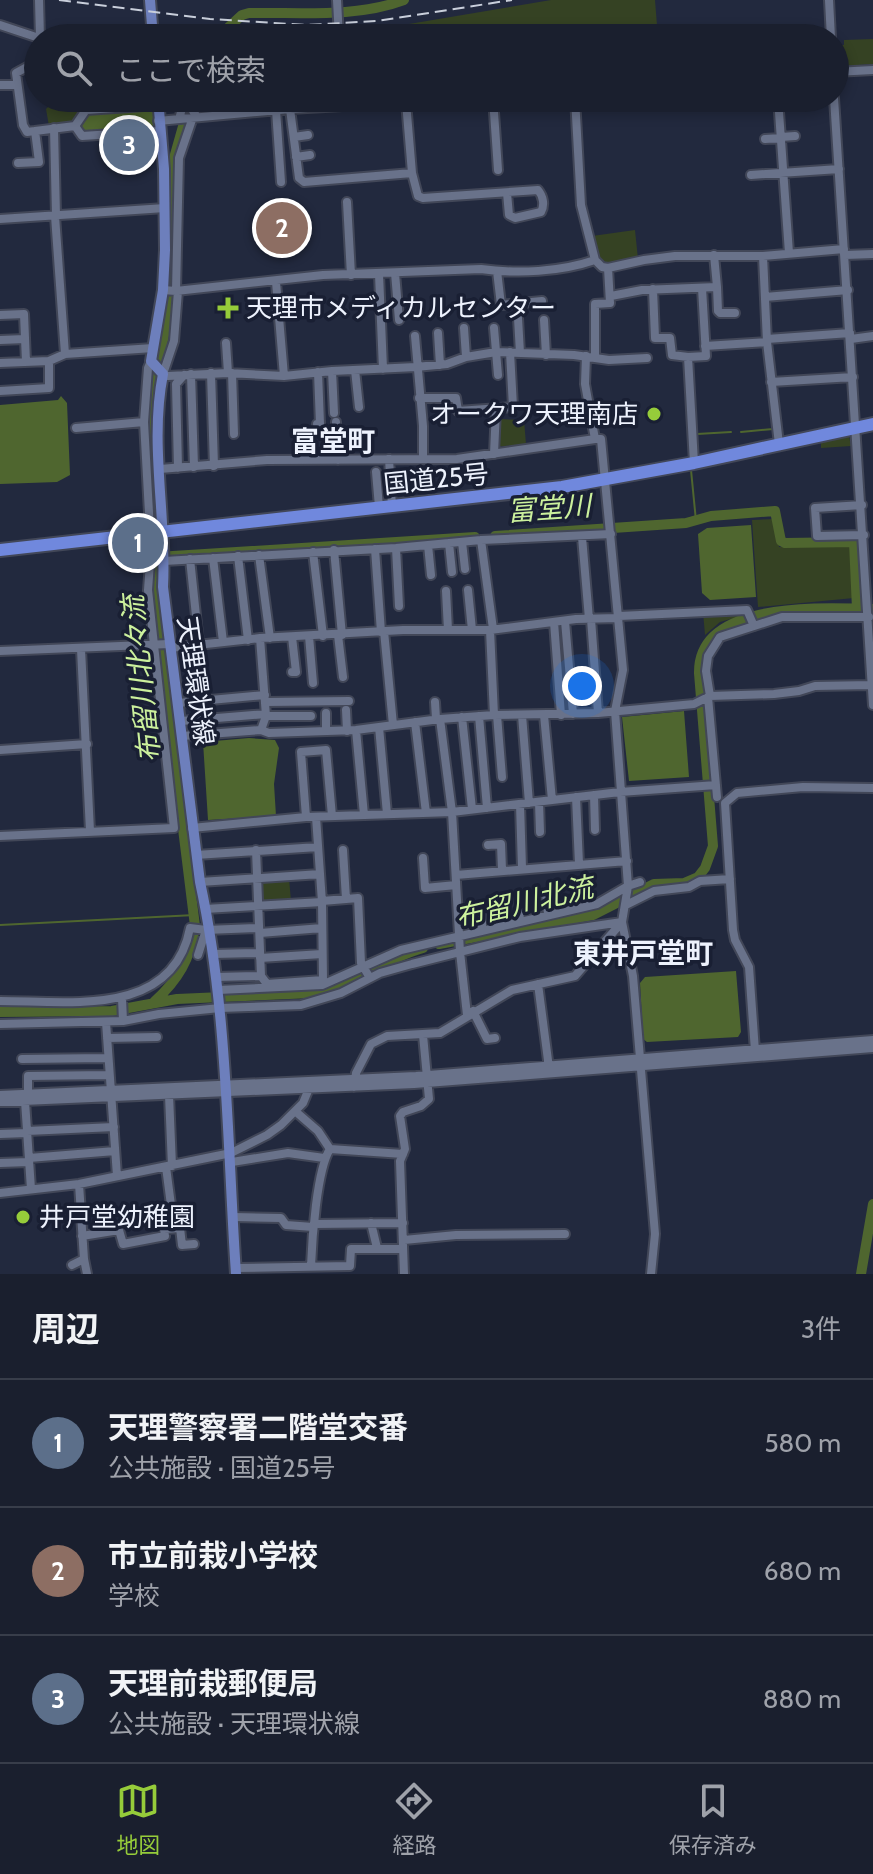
<!DOCTYPE html>
<html lang="ja">
<head>
<meta charset="utf-8">
<style>
  :root { --surface:#1a1f2e; --page:#232736; --text:#f1f3f6; --muted:#9fa2aa; --line:#383d4a; --accent:#96cc3a }
  body { margin:0; font-family:Cabin,"Noto Sans JP",sans-serif; background:var(--page); color:var(--text) }
  .you { position:absolute; left:582px; top:686px; width:28px; height:28px; margin:-20px; border:6px solid #fff; border-radius:50%; background:#1a73e8; box-shadow:0 0 0 12px #1a73e833 }
  .badge { display:grid; place-items:center; width:52px; height:52px; border-radius:50%; background:var(--accent); color:#fff; font-size:26px; font-weight:700 }
  .pin { position:absolute; translate:-50% -50%; border:4px solid #fff; box-shadow:0 2px 8px #0006 }
  .list { margin:0; padding:0; list-style:none }
  h2 { display:flex; justify-content:space-between; align-items:center; height:104px; margin:0; padding:0 32px; font-size:34px }
  h2 small { font-size:26px; font-weight:400; color:var(--muted) }
  .list li { display:grid; grid-template-columns:52px 1fr auto; gap:24px; align-items:center; box-sizing:border-box; height:128px; padding:0 32px; border-top:2px solid var(--line) }
  .list b { display:block; font-size:30px; white-space:nowrap }
  .list p { margin:0; font-size:26px; white-space:nowrap; color:var(--muted) }
  .list em { font-size:26px; font-style:normal; color:var(--muted) }
  .icon { flex:none; width:44px; height:44px; fill:none; stroke:currentColor; stroke-width:2; stroke-linecap:round; stroke-linejoin:round }
  .map { position:relative; flex:none; width:873px; height:1274px; overflow:hidden }
  .search { position:absolute; background:var(--surface); box-shadow:0 4px 12px #0003; left:24px; right:24px; top:24px; height:88px; display:flex; align-items:center; gap:20px; box-sizing:border-box; padding:0 28px; border-radius:44px; color:var(--muted); font-size:30px }
  .sheet { height:488px; background:var(--surface) }
  nav { display:flex; justify-content:space-around; align-items:center; box-sizing:border-box; height:112px; border-top:2px solid var(--line); background:var(--surface); font-size:22px; color:var(--muted) }
  nav a { display:grid; justify-items:center; gap:4px }
  nav .on { color:var(--accent) }
  .map>svg:first-child { display:block }
</style>
</head>
<body>
<div class="map">
<svg width="873" height="1274" viewBox="0 0 873 1274">
  <rect width="100%" height="100%" fill="#22293e"/>
  <path fill="#354223" d="M551,0H655L658,38H404L403,25Z
    M873,39V64L841,66L838,45H844V40Z
    M52,98H79L81,110L72,124L49,126L46,109L50,105Z
    M635,230L638,259L609,265L598,256L592,236Z
    M498,419L524,420L526,444L495,447Z
    M849,436L851,446L821,448V442Z
    M775,519L779,547H851L854,598L758,607L752,520Z
    M703,612L748,614L720,622L705,635Z
    M289,878L291,901H262L261,882L263,880Z"/>
  <path fill="#4f662f" d="M154,109V129L83,134L78,130L86,113Z
    M61,396L67,403L70,475L57,482L0,484V405L58,400Z
    M751,525L756,597L710,600L702,593L698,534L707,528Z
    M684,711L689,777L629,781L622,717Z
    M249,738L275,740L279,748L274,784L276,816L208,820L203,742Z
    M736,971L741,1032L738,1037L647,1042L643,1039L640,983L645,977Z"/>
  <g fill="none" stroke-linecap="round" stroke-linejoin="round">
    <path stroke="#4f662f" stroke-width="2" d="M741,432L773,429V427
      M697,434L731,432
      M691,470L696,521
      M0,925L195,915"/>
    <path stroke="#4f662f" stroke-width="10" d="M217,38L242,15L249,13C300,12 356,18 404,0
      M495,536L686,523L711,516L775,511L781,541L785,543L854,542L857,609
      M157,557L475,537
      M439,944L593,915L654,884L684,883L698,877L705,868L713,846L699,673C698,600 823,608 873,609
      M154,1002C178,980 191,959 195,926L168,707L166,675L156,614L157,557L151,421L155,379L167,321L171,284L174,158L191,98
      M0,1012L112,1011L177,999L313,993C352,983 385,959 423,948
      M861,1274L873,1204"/>
    <defs>
      <path id="minor" d="M39,0L40,38
        M337,0L339,38
        M829,0L831,38
        M0,25L39,38
        M247,32V38
        M386,32L387,38
        M152,33L207,30
        M273,35V38
        M64,38L100,34L121,36L152,31
        M38,58V61L16,73L23,125L27,132L75,126L82,136L160,131
        M835,72L873,70
        M0,85H17
        M251,98L252,112
        M493,98L498,170
        M575,98L581,205L595,260L602,267L608,268L644,260L675,256H763L844,249
        M778,98L789,253
        M834,98L873,705
        M406,102L412,173L418,196L423,198L538,190C543,196 545,205 541,212L515,218L509,215L507,193
        M290,109L299,178L304,182L412,173
        M276,110L281,182
        M197,117L193,111L197,98
        M179,119L185,98
        M158,121L290,109L484,98
        M75,126L86,110L158,105
        M54,128L56,216
        M294,137L308,135
        M781,137L795,136
        M765,139L781,138
        M296,157L310,155
        M18,163L39,162L35,131
        M751,175L839,169
        M347,202L351,275
        M55,216L65,354
        M0,219L165,208
        M845,255L873,254
        M763,256L767,342L779,444
        M497,271L501,305L542,301
        M395,273L399,320
        M379,274L383,369
        M276,282L284,376
        M717,287L718,311L720,313H735
        M653,289L655,338H670L672,355L688,357L706,356L702,288
        M163,290L176,291L323,275L481,269C517,274 560,272 595,260
        M176,291L179,158L193,117
        M178,291L174,341L163,374L168,376L228,373L284,376L332,371L416,367L447,364L466,357L496,352L574,355L609,360L647,358
        M611,296L642,290L717,287L714,255
        M765,297L848,290
        M0,315L24,314L26,362
        M518,318L520,353
        M544,320L546,355
        M464,328L466,357
        M494,328L498,375
        M438,333L440,365
        M415,336L423,426V458
        M767,339L850,333
        M851,339L873,336
        M0,340L25,339
        M226,343L228,373
        M705,346L767,342
        M688,357L694,463
        M595,358V304L610,303L608,268
        M0,363L49,361L65,354L153,348
        M355,370L359,407
        M332,371L334,413
        M211,373L214,466
        M232,373L234,434
        M191,374L194,467
        M771,382L853,377
        M0,391L49,388V361
        M419,398H456L458,411L513,407L510,352
        M336,422L338,460
        M317,424H320L318,372
        M76,428L144,422
        M494,454L496,409
        M389,459L392,506
        M178,468L176,384L184,375
        M160,469L267,460L457,459L595,439
        M376,472L379,507
        M862,505L815,508L817,536L864,535
        M582,537L589,619
        M481,540L493,629
        M462,542L465,569
        M449,543L452,572
        M428,545L431,575
        M396,548L399,606
        M375,549L381,632
        M334,550L342,635
        M313,552L323,636
        M259,555L270,638
        M238,556L248,640
        M213,558L223,642
        M190,559L199,644
        M164,561L396,548L481,540L611,534
        M468,590L472,630
        M446,591L448,630
        M619,616L747,610L754,626
        M591,619L598,713
        M565,621L573,714
        M554,622L561,715
        M490,630L494,715
        M384,631L393,725
        M338,635L343,677
        M309,636L313,683
        M292,637L296,672H292
        M260,638L266,716L261,730L269,733L356,730L440,719L494,715L598,713L694,704L710,696L774,694L799,691L815,686L872,685
        M170,648L260,638L403,630H490L576,619L619,618
        M81,649L90,831
        M0,651L169,644
        M710,696L706,671L708,656L720,637L782,617H869
        M708,697L717,797
        M266,702L349,701
        M435,702L436,719
        M178,703L265,695
        M346,710L347,731
        M326,713V731
        M497,715L502,777
        M522,715L529,803
        M544,715L552,800
        M266,716H311
        M479,716L487,808
        M462,717L472,809
        M440,719L452,812L460,952L467,1015
        M181,721L266,714
        M415,722L426,813
        M379,727L387,814
        M356,730L364,815
        M182,736L261,730
        M0,750L87,744
        M594,795L595,830
        M576,797L579,864
        M539,802L540,832
        M520,804L522,868
        M306,817L301,752L326,750L332,816
        M192,828L306,817L452,812L620,792L716,785
        M0,836L174,828L148,590L151,549L144,422L148,368L151,361
        M488,845L501,844L502,870
        M256,850L261,976
        M343,850L346,899
        M196,855L318,847
        M423,858L425,888L456,885
        M456,875L627,861
        M200,882L320,874
        M546,893L548,914
        M518,896L520,921
        M322,901L358,898L361,963L370,978
        M626,905L654,891L689,887L700,881L730,879
        M205,909L322,902
        M482,910V929
        M500,911V925
        M622,922L633,976L655,1234L651,1274
        M260,933L322,928
        M213,954L260,953
        M198,955L206,930
        M260,958L322,954
        M216,977L261,976L267,984L323,980L322,902L316,817
        M538,984L549,1068
        M218,990L322,985L401,950L597,904L628,886L640,882
        M122,998L123,1021
        M0,1001C69,1001 173,1018 190,928L206,930L259,928
        M473,1011L487,1039L495,1038
        M106,1022L117,1176
        M0,1024L123,1021L159,1014L220,1008L301,1005L341,993L380,973L412,964L520,937L622,922
        M107,1038L157,1037
        M755,1051L749,967L735,940L733,930L725,803L737,793L803,787L873,788
        M22,1059L106,1058
        M354,1087L356,1073L371,1044L387,1036L440,1033L512,990L575,976L622,922L628,886L615,711L623,670L601,439H595L585,384L586,356
        M28,1093V1076L109,1075
        M0,1095L416,1076L873,1040
        M169,1095L172,1166
        M25,1101L31,1189
        M0,1102L414,1084L873,1048
        M295,1111L318,1131L330,1149
        M27,1131L114,1127
        M0,1134L27,1133
        M330,1149L403,1154
        M29,1158L115,1151
        M232,1162L288,1153L324,1158
        M0,1163L29,1162
        M166,1167L174,1228
        M0,1193L79,1184L231,1153L267,1135L281,1125L303,1103L310,1086
        M233,1217L281,1218L286,1225L313,1227
        M371,1223L377,1248
        M314,1224L403,1223
        M82,1236L119,1230L123,1244L165,1236L164,1229L180,1228L182,1245L194,1244
        M404,1240L456,1235L565,1234
        M84,1259L87,1274
        M72,1265L84,1259L79,1184
        M311,1266C312,1239 317,1169 330,1149
        M236,1268L350,1266L351,1249H403
        M404,1274L400,1161L405,1149L400,1116L403,1112L421,1106L429,1099L423,1035"/>
      <path id="major" d="M150,0L153,38
        M158,98L164,169L165,250L163,290L151,361L163,374C149,444 167,517 163,587L200,882C228,1011 227,1143 236,1274"/>
      <path id="highway" d="M0,550L562,487L694,463L873,424"/>
    </defs>
    <use href="#minor" stroke="#424758" stroke-width="12"/>
    <use href="#major" stroke="#424758" stroke-width="14"/>
    <use href="#highway" stroke="#424758" stroke-width="16"/>
    <use href="#minor" stroke="#69728a" stroke-width="8"/>
    <use href="#major" stroke="#6d7fbc" stroke-width="10"/>
    <use href="#highway" stroke="#7088dd" stroke-width="12"/>
    <path stroke="#c9cfdb" stroke-width="2" stroke-dasharray="12 6" stroke-linecap="butt" d="M59,0L210,19L307,25L377,21L512,0"/>
  </g>
  <g fill="#96cc3a" stroke="#191f33" stroke-width="3">
    <path d="M224 296h8v8h8v8h-8v8h-8v-8h-8v-8h8z"/>
    <circle cx="654" cy="414" r="8"/>
    <circle cx="23" cy="1217" r="8"/>
  </g>
  <g text-anchor="middle" stroke-width="7" stroke-linejoin="round" paint-order="stroke">
    <g font-size="26" fill="#edf2fd" stroke="#191f33" text-anchor="start">
      <text x="246" y="317">天理市メディカルセンター</text>
      <text x="638" y="423" text-anchor="end">オークワ天理南店</text>
      <text x="39" y="1226">井戸堂幼稚園</text>
    </g>
    <g font-size="26" fill="#edf2fd" stroke="#191f33">
      <text transform="translate(436 479) rotate(-6)" y="9">国道25号</text>
      <text transform="translate(196 681) rotate(82)" y="9">天理環状線</text>
    </g>
    <g font-size="28" font-weight="bold" fill="#edf2fd" stroke="#191f33">
      <text x="333" y="451">富堂町</text>
      <text x="643" y="963">東井戸堂町</text>
    </g>
    <g font-size="28" font-style="italic" fill="#ccf19d" stroke="#191f33">
      <text transform="translate(549 508) rotate(-4)" y="10">富堂川</text>
      <text transform="translate(141 679) rotate(-96)" y="10">布留川北々流</text>
      <text transform="translate(524 902) rotate(-13)" y="10">布留川北流</text>
    </g>
  </g>
</svg>
<div class="you"></div>
<div class="pin badge" style="left:138px;top:543px;background:#5c6f8a">1</div>
<div class="pin badge" style="left:282px;top:228px;background:#8d6e63">2</div>
<div class="pin badge" style="left:129px;top:145px;background:#5c6f8a">3</div>
<div class="search"><svg class="icon" aria-label="search" viewBox="0 0 24 24"><circle cx="10" cy="10" r="6"/><path d="M15 15l6 6"/></svg>ここで検索</div>
</div>
<section class="sheet">
<h2>周辺<small>3件</small></h2>
<ul class="list">
<li><span class="badge" style="background:#5c6f8a">1</span><div><b>天理警察署二階堂交番</b><p>公共施設 · 国道25号</p></div><em>580 m</em></li>
<li><span class="badge" style="background:#8d6e63">2</span><div><b>市立前栽小学校</b><p>学校</p></div><em>680 m</em></li>
<li><span class="badge" style="background:#5c6f8a">3</span><div><b>天理前栽郵便局</b><p>公共施設 · 天理環状線</p></div><em>880 m</em></li>
</ul>
</section>
<nav>
<a class="on"><svg class="icon" aria-label="map" viewBox="0 0 24 24"><path d="M3 6l6-2 6 2 6-2v14l-6 2-6-2-6 2zM9 4v14M15 6v14"/></svg>地図</a>
<a><svg class="icon" aria-label="directions" viewBox="0 0 24 24"><path d="M12 3l9 9-9 9-9-9zM9 14v-3h6M13 9l2 2-2 2"/></svg>経路</a>
<a><svg class="icon" aria-label="saved" viewBox="0 0 24 24"><path d="M7 4h10v16l-5-4-5 4z"/></svg>保存済み</a>
</nav>
</body>
</html>
